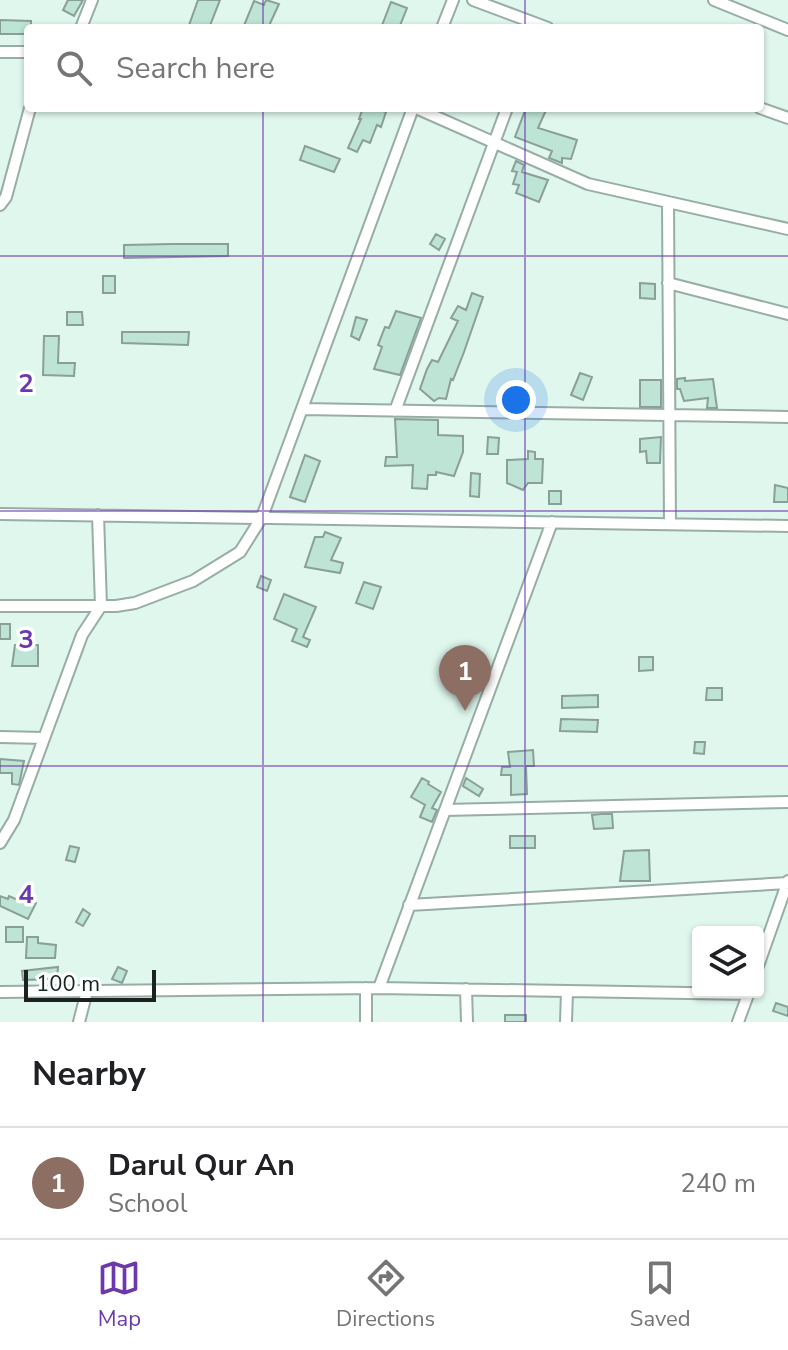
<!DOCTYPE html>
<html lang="en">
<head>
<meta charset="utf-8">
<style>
  :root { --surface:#fff; --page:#f2f2f2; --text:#202124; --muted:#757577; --line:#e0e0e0; --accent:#6d38ae }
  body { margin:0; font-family:"Nunito Sans",sans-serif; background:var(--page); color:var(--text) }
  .controls { position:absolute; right:24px; bottom:24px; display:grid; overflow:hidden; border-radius:8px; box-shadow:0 2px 6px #0004 }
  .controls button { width:72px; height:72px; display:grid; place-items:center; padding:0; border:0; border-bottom:2px solid var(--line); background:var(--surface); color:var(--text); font:40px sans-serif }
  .scale { position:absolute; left:24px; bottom:20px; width:132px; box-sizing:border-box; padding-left:8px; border:4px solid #1b2320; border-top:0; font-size:22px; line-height:28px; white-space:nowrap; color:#1b2320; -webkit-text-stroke:6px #fbfffd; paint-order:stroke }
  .you { position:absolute; left:516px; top:400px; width:28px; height:28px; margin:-20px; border:6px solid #fff; border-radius:50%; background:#1a73e8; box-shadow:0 0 0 12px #1a73e833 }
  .badge { display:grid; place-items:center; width:52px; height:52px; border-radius:50%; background:var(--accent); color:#fff; font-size:26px; font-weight:700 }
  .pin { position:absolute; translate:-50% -66px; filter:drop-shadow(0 2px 4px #0008) }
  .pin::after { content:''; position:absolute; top:42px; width:28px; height:24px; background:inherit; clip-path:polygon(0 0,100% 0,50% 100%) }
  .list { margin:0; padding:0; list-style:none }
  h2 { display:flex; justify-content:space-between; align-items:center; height:104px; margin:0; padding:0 32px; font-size:34px }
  h2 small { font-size:26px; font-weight:400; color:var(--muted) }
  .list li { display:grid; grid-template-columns:52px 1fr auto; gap:24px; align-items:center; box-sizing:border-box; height:112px; padding:0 32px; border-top:2px solid var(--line) }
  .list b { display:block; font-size:30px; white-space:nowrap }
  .list p { margin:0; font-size:26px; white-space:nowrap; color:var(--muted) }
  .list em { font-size:26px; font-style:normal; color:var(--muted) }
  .icon { flex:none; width:44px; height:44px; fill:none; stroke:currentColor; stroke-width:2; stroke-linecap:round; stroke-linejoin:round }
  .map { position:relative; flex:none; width:788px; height:1022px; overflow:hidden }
  .search { position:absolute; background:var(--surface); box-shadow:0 2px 6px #0004; left:24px; right:24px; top:24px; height:88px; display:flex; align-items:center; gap:20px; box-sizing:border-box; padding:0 28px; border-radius:8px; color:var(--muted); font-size:30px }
  .sheet { height:216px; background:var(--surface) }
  nav { display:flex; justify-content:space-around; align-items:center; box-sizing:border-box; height:112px; border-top:2px solid var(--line); background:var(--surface); font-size:22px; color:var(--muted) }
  nav a { display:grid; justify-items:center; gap:4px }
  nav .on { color:var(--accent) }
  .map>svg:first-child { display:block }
</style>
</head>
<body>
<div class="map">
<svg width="788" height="1022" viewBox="0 0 788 1022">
  <rect width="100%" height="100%" fill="#e0f7ee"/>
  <path fill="#bde4d5" stroke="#8a9f97" stroke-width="2" d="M68,0H83L74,16L63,10Z
    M198,0H220L209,28H188Z
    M266,0L279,4L268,28H243L254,1L264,5Z
    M391,2L407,8L399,28H381Z
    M0,20L31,21V28H28V34H0Z
    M363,108H374L386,112L381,127L377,125L370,143L363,140L357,152L348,148L361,119H359Z
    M526,108H547L538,128L577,140L571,159L562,158V163L549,158L552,151L515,137Z
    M305,146L340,159L334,172L300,160Z
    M516,161L524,165L522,172L548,180L539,202L516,193L519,185L513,184L517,172L512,171Z
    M436,234L445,239L439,250L430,244Z
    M172,244H228V256L124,258V245Z
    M103,276H115V293H103Z
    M640,283L655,284V299L640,298Z
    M472,293L483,297L464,352L453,380L451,379L446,399L439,398L434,401L420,389L427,369L432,360L438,362L458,321L451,318L458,306L466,310Z
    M396,311L421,318L400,375L374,369L382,347L378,345L385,327L389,328Z
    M67,312H82L83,325H67Z
    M356,317L367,320L359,340L351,336Z
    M122,332H189L188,345L122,343Z
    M44,336H59L58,363H75L74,376L43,375Z
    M580,373L592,377L583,400L571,395Z
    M685,378V381L713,379L717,408H707L708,398L684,401L680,389H677V379Z
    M640,380H661V407H640Z
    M395,419L438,420V435L463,436V452L454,476L436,472V475H428L427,489L412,488L413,465L385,466L386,457H397Z
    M488,437L499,438L498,454H487Z
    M661,437L660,463H647L646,451L640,452V439Z
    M528,451L535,452V459H543L542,483H528L523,490L507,483V460L528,459Z
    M305,455L320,461L305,502L290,497Z
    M471,473L480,474L479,497L470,496Z
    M775,485L788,488V502H774Z
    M549,491H561V504H549Z
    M325,532L341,538L331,560L343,563L340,573L305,567L315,537H323Z
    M261,576L271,580L267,591L257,587Z
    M364,582L381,587L373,609L356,603Z
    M284,594L316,607L303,637L310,640L307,647L292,641L297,629L274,619Z
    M0,624H10V639H0Z
    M15,645H38V666H12Z
    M639,657H653V670L639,671Z
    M707,688H722V700H706Z
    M598,695V707L562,708V696Z
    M561,719L598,720L597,732L560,731Z
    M695,742H705L704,754L694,753Z
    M533,750L534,766H526L527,794L511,795V775H501L502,767H510L508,752Z
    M0,759L24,761L19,785L12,784V773H0Z
    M422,778L429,782L428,784L441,792L432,808L437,810L432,822L420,817L425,805L411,797Z
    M466,778L483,789L479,796L463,786Z
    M601,814H612L613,828L594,829L592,815Z
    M510,836H535V848H510Z
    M70,846L79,848L75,862L66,860Z
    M649,850L650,881H620L624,851Z
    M20,895L36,903L28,919L0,906V896L8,899L9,896L18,900Z
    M83,909L90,914L83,926L76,922Z
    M6,927H23V942H6Z
    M27,937H38V943L56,945L55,958H26Z
    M58,967L57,979L23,980L22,971Z
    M118,967L127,971L122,983L112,979Z
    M776,1003L788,1007V1016L773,1011Z
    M505,1015H526V1022H505Z"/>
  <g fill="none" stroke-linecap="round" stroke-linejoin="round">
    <defs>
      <path id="street" d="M473,0L548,28
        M714,0L788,30
        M81,28L92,0
        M442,28L453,0
        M0,52H28
        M416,108L588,184L788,229
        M760,108L788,118
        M668,202L670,524
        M0,205L6,197L30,108
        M668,283L788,314
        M302,409L788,417
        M395,411L507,108
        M0,514L788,526
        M0,606H116L135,603L193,581L240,552L262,517L413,108
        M0,737L44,738
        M445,810L788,802
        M0,843L14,820L82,635L101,606L98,515
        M409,905L788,883
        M758,966L788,881
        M379,988L552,522
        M466,989L467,1022
        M0,992L379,988L748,994
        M79,1022L87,991
        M366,1022V988
        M566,1022L567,991
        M738,1022L749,992"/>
    </defs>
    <use href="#street" stroke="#98ada5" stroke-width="14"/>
    <use href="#street" stroke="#fff" stroke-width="10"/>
  </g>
  <path fill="none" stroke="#6d38ae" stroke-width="2" stroke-opacity="0.55" d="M263,0V28M525,0V28M263,108V1022M525,108V1022M0,256H788M0,511H788M0,766H788"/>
  <g font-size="26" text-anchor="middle" font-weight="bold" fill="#6d38ae" stroke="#fbfffd" stroke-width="7" stroke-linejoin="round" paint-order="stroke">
    <text x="26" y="392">2</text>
    <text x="26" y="648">3</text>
    <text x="26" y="903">4</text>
  </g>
</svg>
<div class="controls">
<button><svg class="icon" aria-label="layers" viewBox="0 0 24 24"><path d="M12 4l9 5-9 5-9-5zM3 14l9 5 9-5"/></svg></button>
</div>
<div class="scale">100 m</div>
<div class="you"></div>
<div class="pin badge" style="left:465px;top:711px;background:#8d6e63">1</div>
<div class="search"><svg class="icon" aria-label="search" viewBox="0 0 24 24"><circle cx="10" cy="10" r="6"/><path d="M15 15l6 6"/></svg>Search here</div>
</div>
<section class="sheet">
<h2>Nearby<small></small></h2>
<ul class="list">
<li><span class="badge" style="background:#8d6e63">1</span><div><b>Darul Qur An</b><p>School</p></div><em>240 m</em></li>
</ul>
</section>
<nav>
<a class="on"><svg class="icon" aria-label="map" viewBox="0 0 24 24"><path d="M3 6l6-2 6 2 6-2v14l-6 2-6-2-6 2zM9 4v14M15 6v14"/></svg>Map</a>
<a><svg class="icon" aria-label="directions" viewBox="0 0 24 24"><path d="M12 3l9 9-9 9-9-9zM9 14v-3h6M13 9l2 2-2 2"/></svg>Directions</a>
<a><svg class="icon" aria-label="saved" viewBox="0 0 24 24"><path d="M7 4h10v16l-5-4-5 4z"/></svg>Saved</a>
</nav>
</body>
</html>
